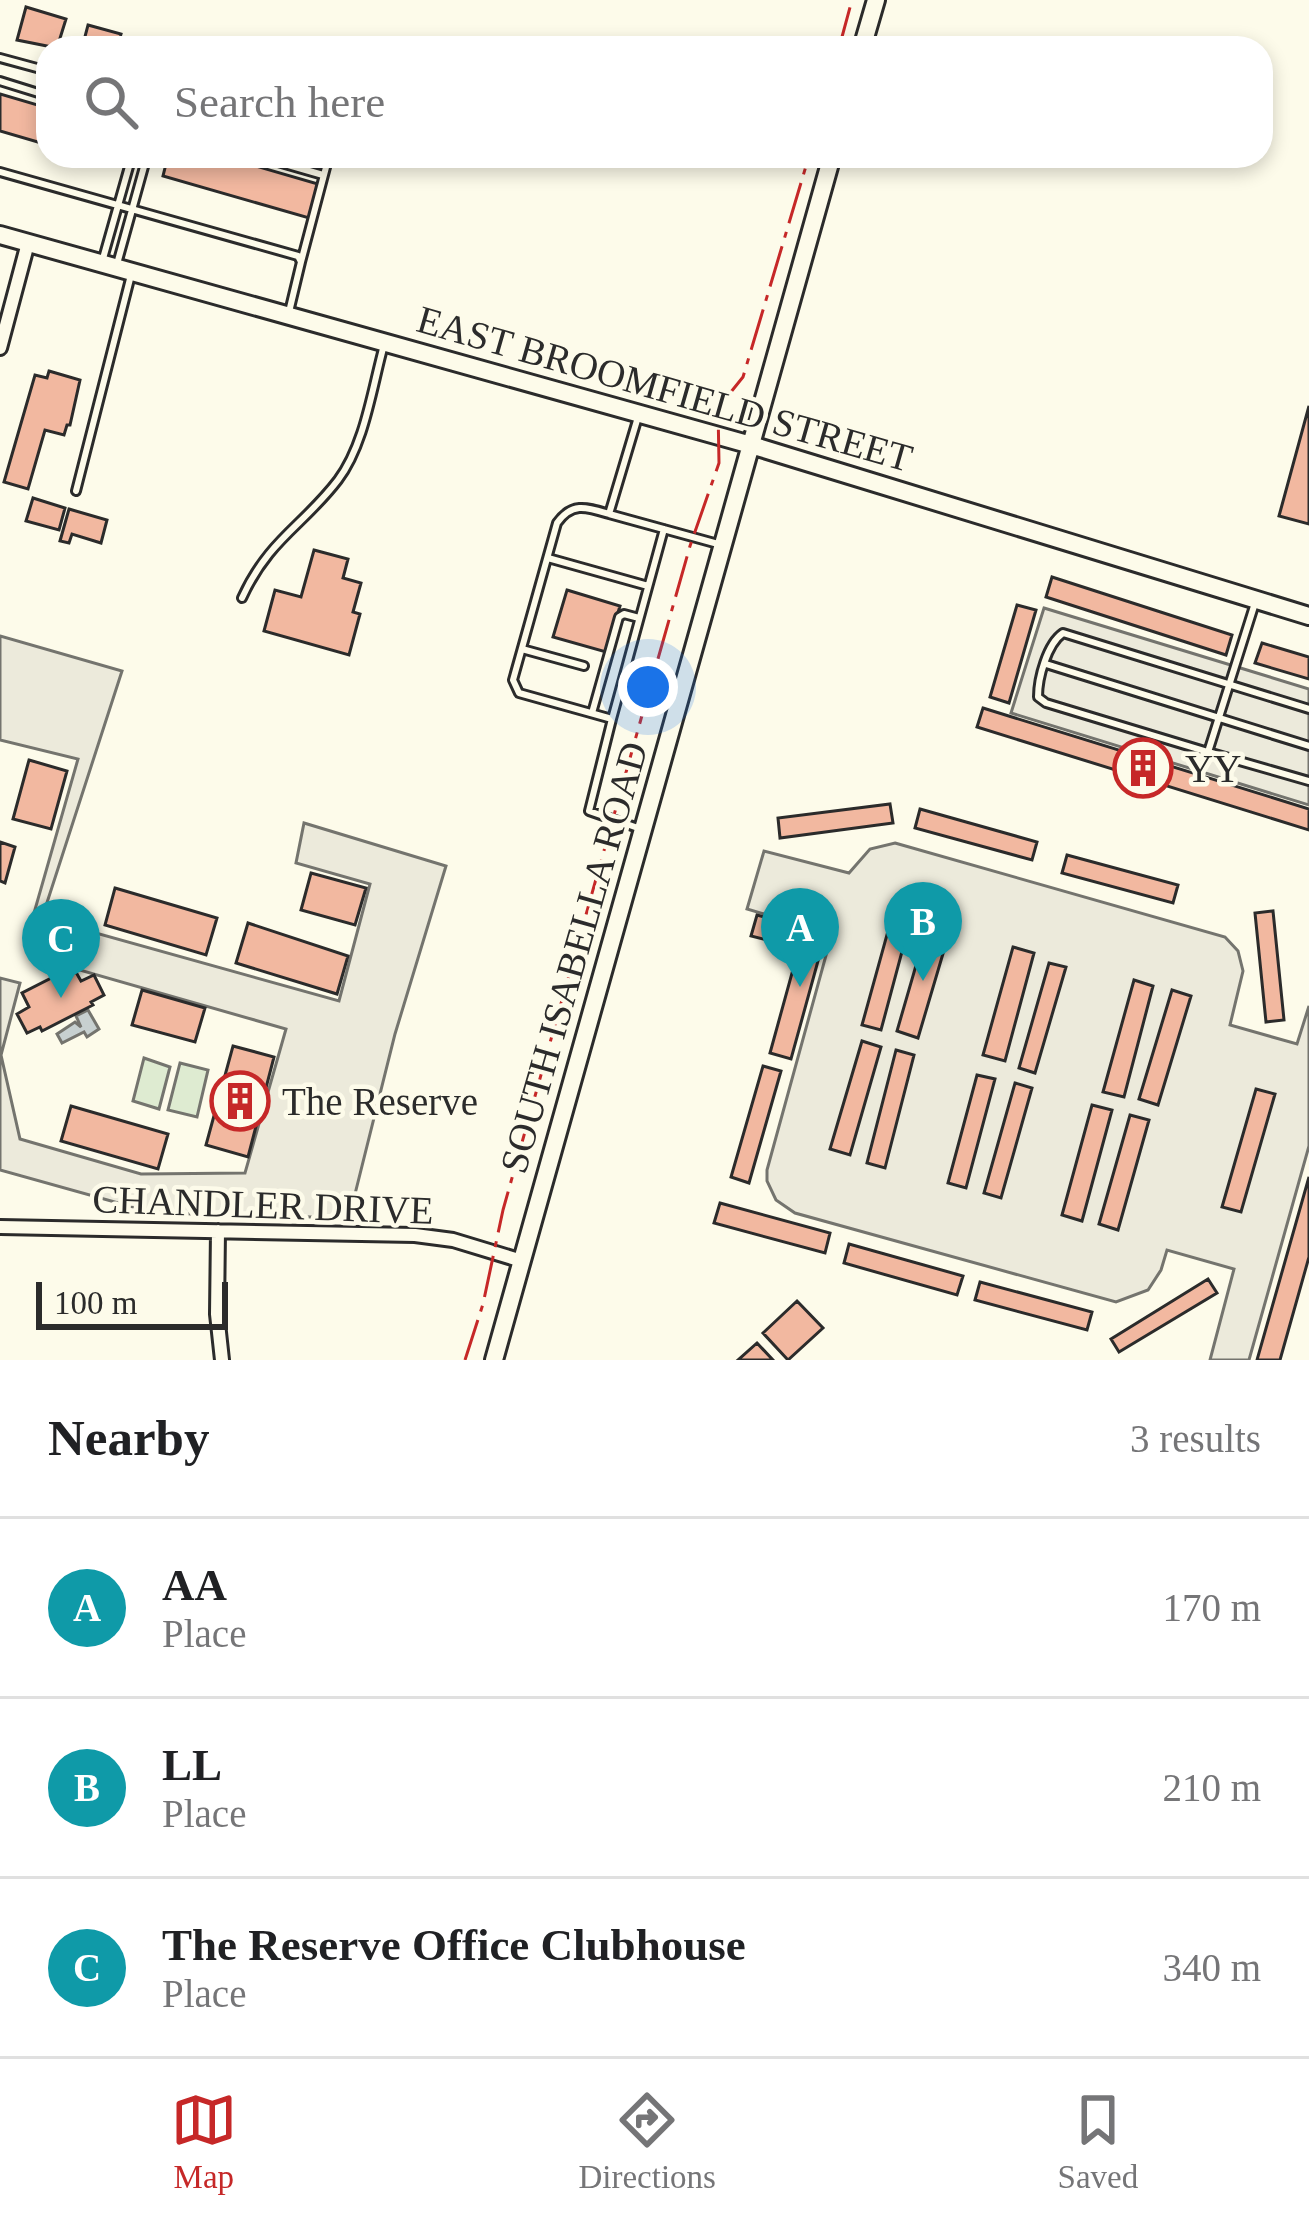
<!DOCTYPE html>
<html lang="en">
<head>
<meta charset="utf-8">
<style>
  :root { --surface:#fff; --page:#f2f2f2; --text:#202124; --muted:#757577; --line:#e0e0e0; --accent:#c62828 }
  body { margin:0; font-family:Georgia,serif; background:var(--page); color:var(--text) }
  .scale { position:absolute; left:36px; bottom:30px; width:192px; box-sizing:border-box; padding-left:12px; border:6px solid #2b2b2b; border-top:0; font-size:33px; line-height:42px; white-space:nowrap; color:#2b2b2b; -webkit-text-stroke:9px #fdfbea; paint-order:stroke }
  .you { position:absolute; left:648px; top:687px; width:42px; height:42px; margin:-30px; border:9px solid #fff; border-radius:50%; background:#1a73e8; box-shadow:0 0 0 18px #1a73e833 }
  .badge { display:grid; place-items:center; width:78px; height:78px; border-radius:50%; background:var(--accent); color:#fff; font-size:39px; font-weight:700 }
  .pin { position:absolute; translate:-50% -99px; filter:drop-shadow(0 3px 6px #0008) }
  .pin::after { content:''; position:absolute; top:63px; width:42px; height:36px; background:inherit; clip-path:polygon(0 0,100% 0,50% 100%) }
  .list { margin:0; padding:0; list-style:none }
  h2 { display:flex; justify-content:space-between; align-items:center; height:156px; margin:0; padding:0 48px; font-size:51px }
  h2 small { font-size:39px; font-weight:400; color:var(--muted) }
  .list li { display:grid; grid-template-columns:78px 1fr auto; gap:36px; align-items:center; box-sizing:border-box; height:180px; padding:0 48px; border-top:3px solid var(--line) }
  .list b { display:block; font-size:45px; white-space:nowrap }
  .list p { margin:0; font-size:39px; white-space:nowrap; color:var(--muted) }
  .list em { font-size:39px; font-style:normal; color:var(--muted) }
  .icon { flex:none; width:66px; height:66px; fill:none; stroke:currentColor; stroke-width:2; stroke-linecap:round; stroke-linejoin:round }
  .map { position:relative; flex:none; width:1309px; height:1360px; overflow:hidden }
  .search { position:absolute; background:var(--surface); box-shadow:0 6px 18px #0003; left:36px; right:36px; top:36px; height:132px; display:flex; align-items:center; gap:30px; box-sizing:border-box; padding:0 42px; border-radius:36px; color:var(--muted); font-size:45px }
  .sheet { height:696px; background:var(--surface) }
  nav { display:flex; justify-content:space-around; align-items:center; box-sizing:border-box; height:168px; border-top:3px solid var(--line); background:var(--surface); font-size:33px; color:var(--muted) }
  nav a { display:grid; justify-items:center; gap:6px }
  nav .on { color:var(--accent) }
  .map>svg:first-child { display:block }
</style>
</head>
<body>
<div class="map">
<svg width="1309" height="1360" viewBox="0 0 1309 1360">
  <rect width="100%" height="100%" fill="#fdfbea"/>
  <path fill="#deebd1" stroke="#74746e" stroke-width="3" d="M144,1058L170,1067L159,1109L133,1101Z
    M180,1063L208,1070L197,1117L168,1110Z"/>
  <path fill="#eceadb" stroke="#74746e" stroke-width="3" d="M1044,608L1309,689V805L1011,713Z
    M0,636L122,671L42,918L339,1001L370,884L296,863L304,823L446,866L395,1034L349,1218L154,1213L0,1170V978L20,983L1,1055L20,1139L141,1174L245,1173L286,1029L62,965L28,934L78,759L0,740Z
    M895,843L1225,937L1238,951L1243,971L1230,1025L1297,1044L1309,1006V1146L1249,1360H1210L1234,1269L1167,1250L1161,1270L1148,1290L1116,1302L795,1213L776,1200L767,1181V1170L836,919L803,909L798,924L747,909L764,851L849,873L870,849Z"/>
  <path fill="#c7d0d0" stroke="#74746e" stroke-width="3" d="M88,1010L99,1029L87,1037L84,1032L62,1043L57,1034L75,1022L81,1027L76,1016Z"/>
  <path fill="#f2b8a0" stroke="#2b2b2b" stroke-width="3" d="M26,7L66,19L57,48L17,40Z
    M88,25L121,34L117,48H82Z
    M0,94L48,108V145L0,131Z
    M87,156H128L125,167Z
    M168,156H221L318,184L309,218L163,176Z
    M49,371L80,380L70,425H67L64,435L45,430L28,489L4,482L35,375L47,378Z
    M1309,406V524L1279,516Z
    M33,498L65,508L59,530L26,521Z
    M69,509L107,520L101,543L72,534L69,543L60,541Z
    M314,550L348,559L343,578L361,583L353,612L360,614L349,655L264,631L275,590L301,597Z
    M1052,577L1232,635L1226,655L1046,597Z
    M567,590L620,606L606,652L553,637Z
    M1017,605L1036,610L1009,703L990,697Z
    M1262,643L1309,657V679L1255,663Z
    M983,708L1309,809V830L977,727Z
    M29,760L67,771L51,829L13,819Z
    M890,804L893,823L780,838L778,818Z
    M920,809L1037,842L1032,860L915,828Z
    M0,842L15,847L5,883L0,881Z
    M1067,855L1178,885L1173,903L1062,873Z
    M311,873L366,888L355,925L301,910Z
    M115,888L217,918L206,955L105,925Z
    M1273,911L1284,1020L1266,1022L1255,913Z
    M893,913L911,918L881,1030L862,1025Z
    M757,915L789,924L783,944L751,936Z
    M808,915L829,921L791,1059L770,1053Z
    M248,923L348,956L337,994L236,963Z
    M928,924L950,930L918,1038L897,1031Z
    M1013,947L1034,953L1005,1061L983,1055Z
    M1049,963L1066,967L1035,1073L1019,1068Z
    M73,967L81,981L94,975L104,995L91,1002L93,1005L42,1031L40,1027L27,1033L17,1014L29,1007L22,993Z
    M1134,980L1153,986L1124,1097L1103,1092Z
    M142,990L205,1008L195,1042L132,1025Z
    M1172,990L1191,996L1158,1105L1139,1099Z
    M862,1041L881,1047L850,1155L830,1149Z
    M233,1046L274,1057L248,1157L206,1145Z
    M896,1050L914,1055L885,1168L867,1163Z
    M763,1066L781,1071L749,1183L731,1177Z
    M977,1075L995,1079L966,1188L948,1183Z
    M1015,1083L1032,1088L1001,1198L984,1193Z
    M1256,1089L1275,1094L1241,1212L1222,1207Z
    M1092,1105L1112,1110L1082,1221L1062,1215Z
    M71,1106L168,1134L158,1169L61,1141Z
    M1130,1115L1149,1120L1118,1230L1099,1224Z
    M1309,1177V1257L1280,1360H1257Z
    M720,1203L830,1233L825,1253L714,1223Z
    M849,1244L963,1276L957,1295L844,1263Z
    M1208,1279L1217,1293L1119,1352L1111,1339Z
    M980,1282L1092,1312L1087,1330L975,1300Z
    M797,1301L823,1328L788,1360L763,1333Z
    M757,1343L773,1360H738Z"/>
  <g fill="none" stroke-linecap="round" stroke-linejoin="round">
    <defs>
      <path id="lane" d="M0,58L48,71
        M0,81L48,96
        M257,156L323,175
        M0,172L298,256L301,262L289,312
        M102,262L132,156
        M301,262L329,156
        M117,264L147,156
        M638,417L609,514L718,544
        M76,491L131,275
        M609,514C586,507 572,502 557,523L513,680L519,693L612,719L589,811L638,828
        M548,558L648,586
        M242,598C269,539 303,526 338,480C365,444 372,388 384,345
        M1255,603L1208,752L1309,781
        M522,649L584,666
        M1046,664L1309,746
        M592,713L619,617L624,614L639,618
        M612,719L664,529
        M1208,752L1046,703L1038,697C1038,678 1047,644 1063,633L1309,709"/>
      <path id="street" d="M0,348L28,243
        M0,1227L415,1235L453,1240L522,1261
        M218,1231L217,1314L222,1360"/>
      <path id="secondary" d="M862,48L876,0
        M0,235L751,445L1309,616
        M494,1360L832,156"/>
    </defs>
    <use href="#lane" stroke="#2b2b2b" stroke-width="12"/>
    <use href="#street" stroke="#2b2b2b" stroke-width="18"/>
    <use href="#secondary" stroke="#2b2b2b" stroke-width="22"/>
    <use href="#lane" stroke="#fdfbea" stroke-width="6"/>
    <use href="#street" stroke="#fdfbea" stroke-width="12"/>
    <use href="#secondary" stroke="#fdfbea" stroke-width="16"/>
    <path stroke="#c62828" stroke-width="3" stroke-dasharray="42 9 6 9" stroke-linecap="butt" d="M839,48L852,0
      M465,1360L483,1304L503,1210L650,687L690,546L719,463L718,408L743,377L809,156"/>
  </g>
  <defs>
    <symbol id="building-ring" viewBox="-11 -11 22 22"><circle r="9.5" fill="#fdfbea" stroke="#c62828" stroke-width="1.5"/><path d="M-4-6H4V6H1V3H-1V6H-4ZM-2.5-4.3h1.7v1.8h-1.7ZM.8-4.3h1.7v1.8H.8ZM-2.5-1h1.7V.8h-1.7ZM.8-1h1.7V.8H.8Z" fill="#c62828"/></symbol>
  </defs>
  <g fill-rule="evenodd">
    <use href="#building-ring" x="1110" y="735" width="66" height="66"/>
    <use href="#building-ring" x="207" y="1068" width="66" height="66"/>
  </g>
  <g text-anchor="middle" stroke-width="9" stroke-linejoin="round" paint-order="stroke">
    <g font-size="39" fill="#2b2b2b" stroke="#fdfbea">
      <text transform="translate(665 388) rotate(16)" y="14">EAST BROOMFIELD STREET</text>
      <text transform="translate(573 957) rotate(-74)" y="14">SOUTH ISABELLA ROAD</text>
      <text transform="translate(263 1204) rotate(2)" y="14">CHANDLER DRIVE</text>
    </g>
    <g font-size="39" fill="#2b2b2b" stroke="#fdfbea" text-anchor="start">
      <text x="1185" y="782">YY</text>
      <text x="282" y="1115">The Reserve</text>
    </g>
  </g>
</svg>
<div class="scale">100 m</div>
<div class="you"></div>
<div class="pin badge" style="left:800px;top:987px;background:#0f9aa8">A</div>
<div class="pin badge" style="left:923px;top:981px;background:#0f9aa8">B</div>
<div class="pin badge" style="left:61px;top:998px;background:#0f9aa8">C</div>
<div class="search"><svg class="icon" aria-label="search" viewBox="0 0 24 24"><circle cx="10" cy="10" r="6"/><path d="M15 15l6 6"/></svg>Search here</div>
</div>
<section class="sheet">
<h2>Nearby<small>3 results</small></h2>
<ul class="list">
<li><span class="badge" style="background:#0f9aa8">A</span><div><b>AA</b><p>Place</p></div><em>170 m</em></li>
<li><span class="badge" style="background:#0f9aa8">B</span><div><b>LL</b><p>Place</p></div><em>210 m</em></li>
<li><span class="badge" style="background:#0f9aa8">C</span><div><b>The Reserve Office Clubhouse</b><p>Place</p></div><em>340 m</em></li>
</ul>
</section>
<nav>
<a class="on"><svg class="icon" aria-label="map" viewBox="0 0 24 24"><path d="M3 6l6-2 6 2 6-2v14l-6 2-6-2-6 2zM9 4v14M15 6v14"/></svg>Map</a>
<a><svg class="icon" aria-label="directions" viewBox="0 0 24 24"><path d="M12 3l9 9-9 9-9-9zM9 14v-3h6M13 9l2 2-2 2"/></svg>Directions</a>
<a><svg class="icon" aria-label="saved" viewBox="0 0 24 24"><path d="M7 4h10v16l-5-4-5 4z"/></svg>Saved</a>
</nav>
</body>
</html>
